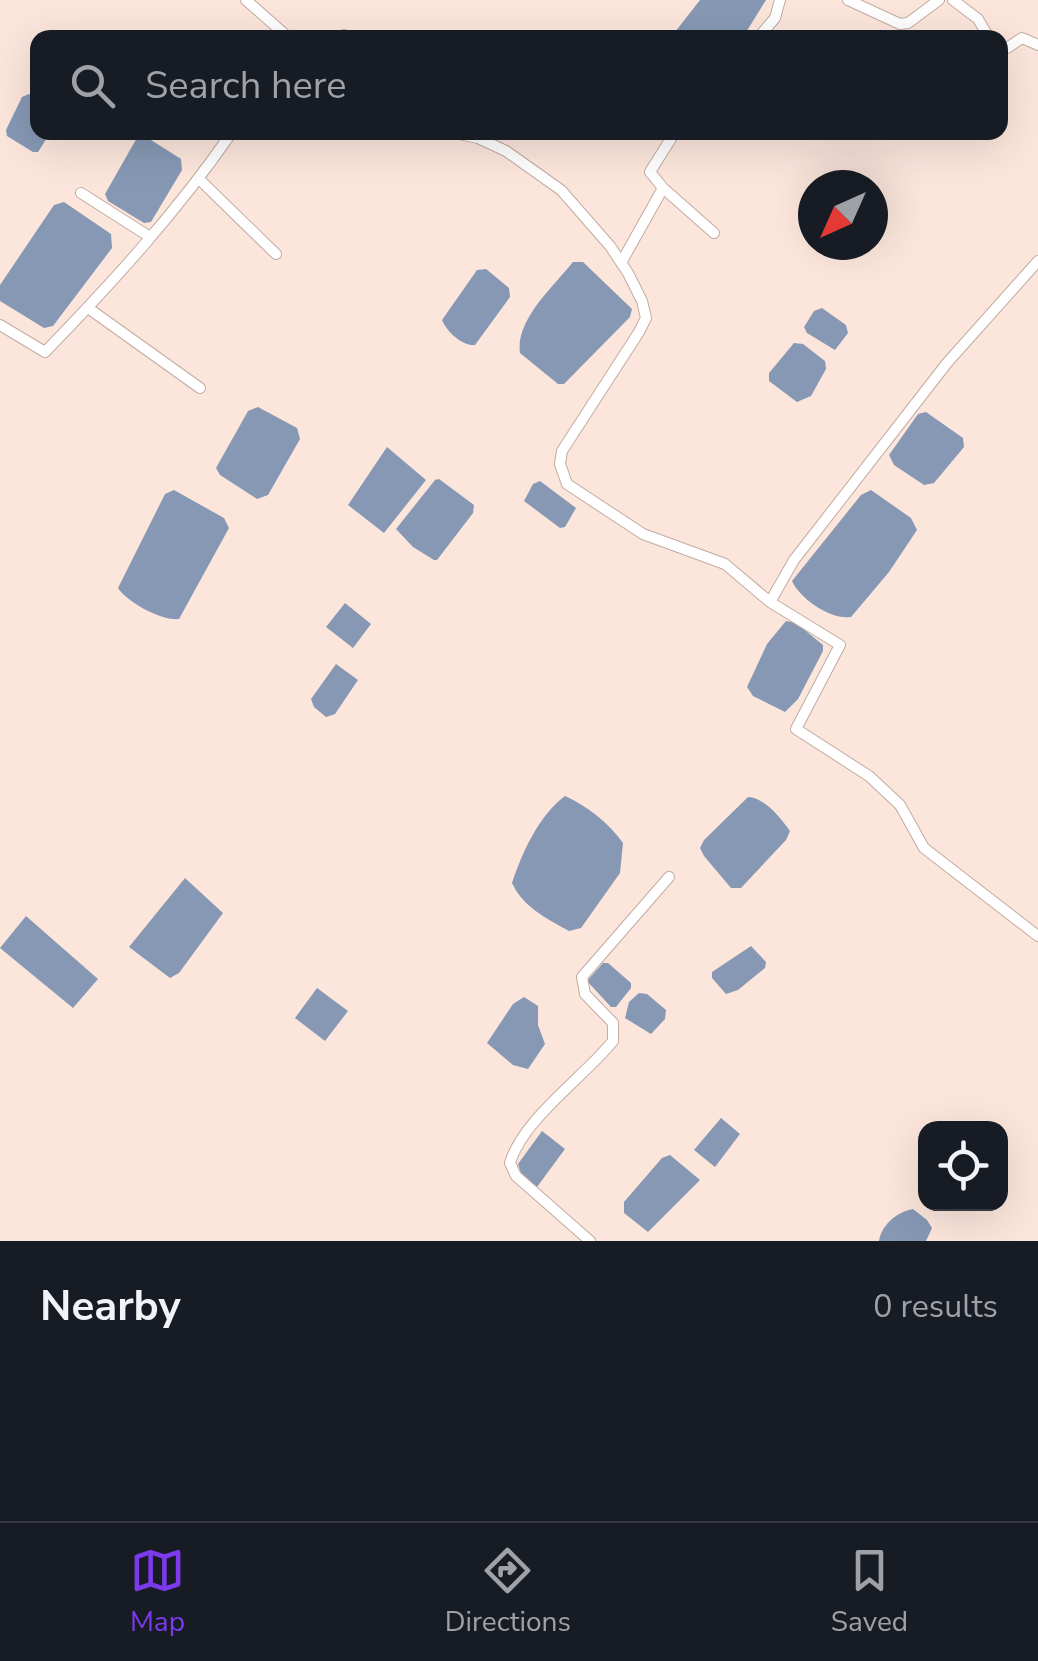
<!DOCTYPE html>
<html lang="en">
<head>
<meta charset="utf-8">
<style>
  :root { --surface:#171b24; --page:#242831; --text:#f1f3f6; --muted:#9ea1a6; --line:#363941; --accent:#7c3aed }
  body { margin:0; font-family:"Nunito Sans",sans-serif; background:var(--page); color:var(--text) }
  .controls { position:absolute; right:30px; bottom:30px; display:grid; overflow:hidden; border-radius:20px; box-shadow:0 10px 40px #0002 }
  .controls button { width:90px; height:90px; display:grid; place-items:center; padding:0; border:0; border-bottom:2px solid var(--line); background:var(--surface); color:var(--text); font:50px sans-serif }
  .compass { position:absolute; left:798px; top:170px; width:90px; height:90px; border-radius:50%; background:var(--surface); box-shadow:0 10px 40px #0002; rotate:225deg }
  .list { margin:0; padding:0; list-style:none }
  h2 { display:flex; justify-content:space-between; align-items:center; height:130px; margin:0; padding:0 40px; font-size:42px }
  h2 small { font-size:32px; font-weight:400; color:var(--muted) }
  .icon { flex:none; width:55px; height:55px; fill:none; stroke:currentColor; stroke-width:2; stroke-linecap:round; stroke-linejoin:round }
  .map { position:relative; flex:none; width:1038px; height:1241px; overflow:hidden }
  .search { position:absolute; background:var(--surface); box-shadow:0 10px 40px #0002; left:30px; right:30px; top:30px; height:110px; display:flex; align-items:center; gap:25px; box-sizing:border-box; padding:0 35px; border-radius:20px; color:var(--muted); font-size:38px }
  .sheet { height:280px; background:var(--surface) }
  nav { display:flex; justify-content:space-around; align-items:center; box-sizing:border-box; height:140px; border-top:2px solid var(--line); background:var(--surface); font-size:28px; color:var(--muted) }
  nav a { display:grid; justify-items:center; gap:5px }
  nav .on { color:var(--accent) }
  .map>svg:first-child { display:block }
</style>
</head>
<body>
<div class="map">
<svg width="1038" height="1241" viewBox="0 0 1038 1241">
  <rect width="100%" height="100%" fill="#fce6dc"/>
  <path fill="#8698b4" d="M700,0H766L743,37H676L675,32Z
    M29,94L37,100L38,132L50,133L38,152H33L7,136L6,130L22,97Z
    M143,135L181,159L182,170L151,222L144,223L108,201L105,194L138,136Z
    M64,202L111,234L112,248L53,326L44,328L0,301V285L54,205Z
    M573,262H583L632,309L630,317L564,384H558L520,353C515,320 554,286 573,262Z
    M486,269L509,288L510,297L475,345C462,346 447,332 442,320L477,270Z
    M822,308L846,325L848,333L835,350L807,333L804,327L814,311Z
    M794,343L803,344L825,361L826,369L811,396L797,402L769,381V373Z
    M258,407L297,428L300,439L268,495L257,499L220,475L216,468L248,411Z
    M926,412L963,438L964,447L934,483L924,485L894,465L889,455L918,414Z
    M387,447L426,480L384,533L348,505Z
    M439,479L474,505L473,513L437,560H434L413,547L396,529L435,480Z
    M540,481L576,508L565,527L560,528L524,501L533,484Z
    M174,490L224,518L229,528L179,619C162,621 128,603 118,588L165,494Z
    M871,490L911,518L917,530L889,572L851,617C831,620 800,599 792,581L861,495Z
    M345,603L371,624L353,648L326,627Z
    M786,621L796,623L823,645V651L798,699L785,712L753,696L747,687L767,644Z
    M336,664L358,680L335,714L326,717L314,707L311,699Z
    M565,796C587,806 609,823 623,843L620,873L581,928L569,931C546,918 523,907 512,883C522,853 539,815 565,796Z
    M748,797C765,798 780,817 790,831L786,840L741,888H731L704,856L700,848L704,840Z
    M185,878L223,913L179,973L170,978L129,947Z
    M26,916L98,979L73,1008L0,948Z
    M751,946L766,962L765,968L738,990L726,994L712,978V972Z
    M603,963H608L631,983V988L616,1007H611L587,981Z
    M317,988L348,1011L325,1041L295,1018Z
    M639,993L647,994L666,1010L665,1019L651,1034L625,1018L629,1002Z
    M524,997L538,1006V1025L545,1044L528,1069L513,1065L487,1043L513,1004Z
    M721,1118L740,1134L715,1167L694,1150Z
    M542,1131L565,1149L537,1187L522,1176L518,1164Z
    M670,1155L700,1180L648,1232L624,1213V1202L662,1158Z
    M913,1209L927,1220L932,1228L926,1241H879C882,1224 897,1212 913,1209Z"/>
  <g fill="none" stroke-linecap="round" stroke-linejoin="round">
    <defs>
      <path id="street" d="M246,0L289,38
        M848,0L900,24L908,23L939,0
        M953,0L978,19L989,38
        M341,38L344,35
        M758,38L775,18L780,0
        M1000,47L1007,48L1022,38L1038,45
        M450,132L478,138L506,151L561,190L610,246L628,273L642,301L646,318L639,332L562,451L560,464L567,484L643,534L725,564L770,602
        M199,179L276,254
        M663,188L714,233
        M81,193L150,237
        M1038,261L947,363L794,560L770,602L840,645L796,729L869,776L900,805L924,848L1038,936
        M621,263L663,188L650,172L675,132
        M88,308L200,388
        M0,325L45,352C112,283 177,212 232,132
        M590,1241L516,1176L510,1163C523,1119 584,1077 613,1041V1023L585,994L582,977L669,877"/>
    </defs>
    <use href="#street" stroke="#c1aba2" stroke-width="12"/>
    <use href="#street" stroke="#fff" stroke-width="10"/>
  </g>
</svg>
<div class="controls">
<button><svg class="icon" aria-label="locate" viewBox="0 0 24 24"><circle cx="12" cy="12" r="6"/><path d="M12 2v4M12 18v4M2 12h4M18 12h4"/></svg></button>
</div>
<svg class="compass" viewBox="-18 -18 36 36"><path d="M0-13l5 13h-10z" fill="#e53935"/><path d="M0 13l5-13h-10z" fill="#9ea1a6"/></svg>
<div class="search"><svg class="icon" aria-label="search" viewBox="0 0 24 24"><circle cx="10" cy="10" r="6"/><path d="M15 15l6 6"/></svg>Search here</div>
</div>
<section class="sheet">
<h2>Nearby<small>0 results</small></h2>
<ul class="list">
</ul>
</section>
<nav>
<a class="on"><svg class="icon" aria-label="map" viewBox="0 0 24 24"><path d="M3 6l6-2 6 2 6-2v14l-6 2-6-2-6 2zM9 4v14M15 6v14"/></svg>Map</a>
<a><svg class="icon" aria-label="directions" viewBox="0 0 24 24"><path d="M12 3l9 9-9 9-9-9zM9 14v-3h6M13 9l2 2-2 2"/></svg>Directions</a>
<a><svg class="icon" aria-label="saved" viewBox="0 0 24 24"><path d="M7 4h10v16l-5-4-5 4z"/></svg>Saved</a>
</nav>
</body>
</html>
